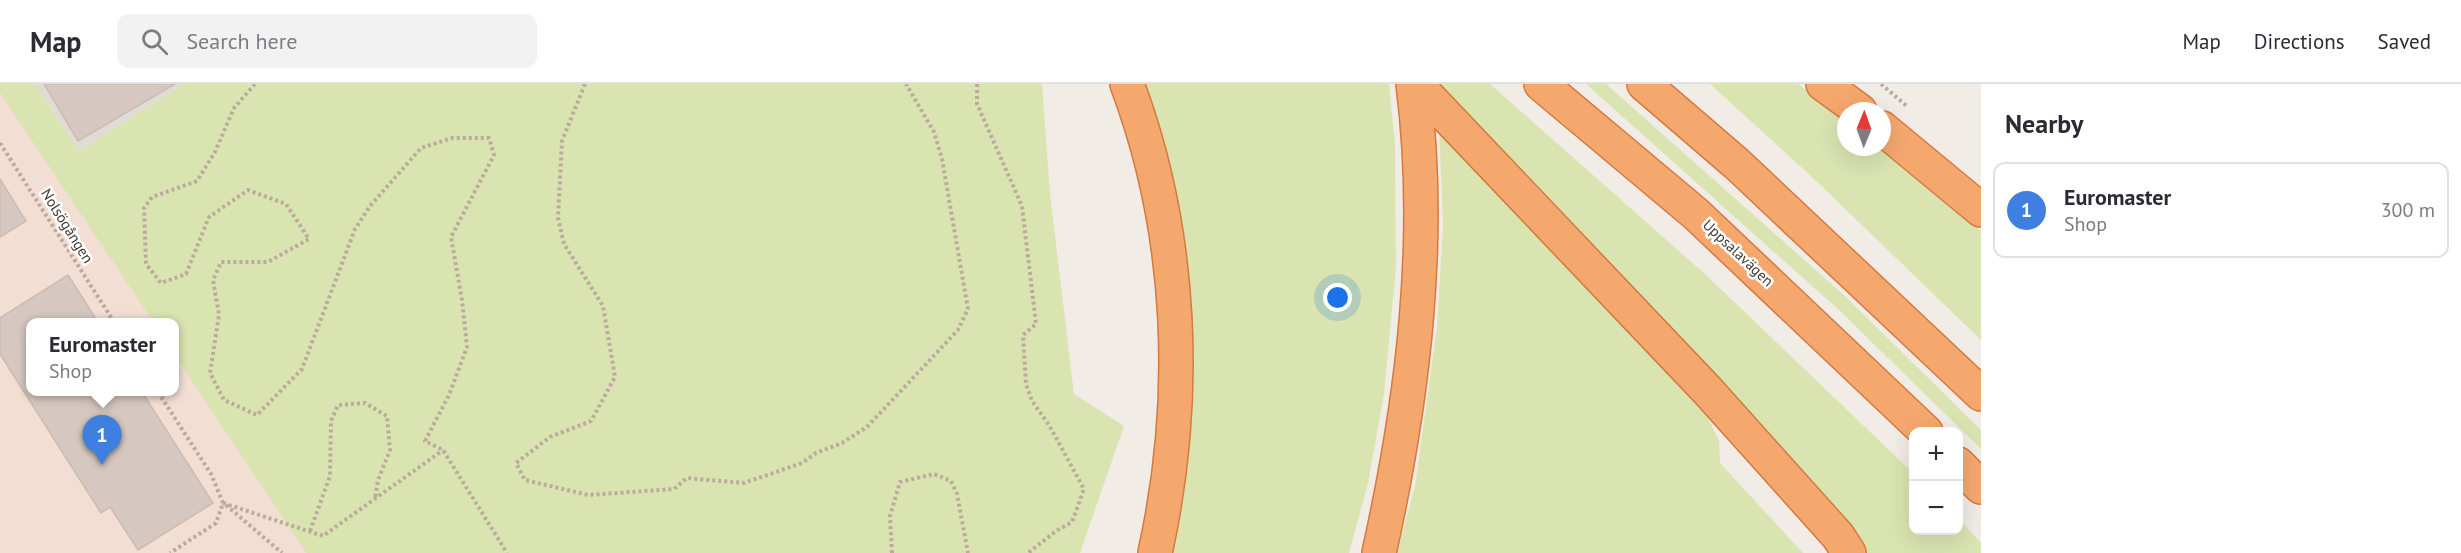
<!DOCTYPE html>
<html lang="en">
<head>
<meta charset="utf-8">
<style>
  :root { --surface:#fff; --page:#f2f2f3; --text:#2b2b33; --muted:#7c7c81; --line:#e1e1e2; --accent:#ed2235 }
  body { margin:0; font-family:"PT Sans",sans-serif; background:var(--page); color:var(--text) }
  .controls { position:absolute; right:18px; bottom:18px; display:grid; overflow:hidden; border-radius:12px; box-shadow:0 6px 24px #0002 }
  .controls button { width:54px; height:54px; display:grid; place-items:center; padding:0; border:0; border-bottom:2px solid var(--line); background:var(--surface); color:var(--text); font:30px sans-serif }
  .compass { position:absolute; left:1837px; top:18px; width:54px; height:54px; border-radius:50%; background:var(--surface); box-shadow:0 6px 24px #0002; rotate:1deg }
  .you { position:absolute; left:1338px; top:214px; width:21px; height:21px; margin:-15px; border:4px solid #fff; border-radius:50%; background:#1a73e8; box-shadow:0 0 0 9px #1a73e833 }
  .badge { display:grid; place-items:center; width:39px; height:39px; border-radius:50%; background:var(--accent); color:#fff; font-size:20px; font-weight:700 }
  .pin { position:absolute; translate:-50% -50px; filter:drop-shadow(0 2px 3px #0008) }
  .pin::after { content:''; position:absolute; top:32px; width:21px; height:18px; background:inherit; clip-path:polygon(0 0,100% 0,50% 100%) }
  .popup { position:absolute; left:26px; top:234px; width:153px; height:78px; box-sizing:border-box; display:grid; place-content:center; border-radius:12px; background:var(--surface); filter:drop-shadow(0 2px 4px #0005); font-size:20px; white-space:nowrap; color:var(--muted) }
  .popup b { font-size:22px; color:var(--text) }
  .popup::after { content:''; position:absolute; left:50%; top:100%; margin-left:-12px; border:12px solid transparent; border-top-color:var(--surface) }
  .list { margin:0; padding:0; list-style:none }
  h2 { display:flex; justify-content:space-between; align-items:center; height:78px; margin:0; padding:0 24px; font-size:26px }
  h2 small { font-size:20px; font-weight:400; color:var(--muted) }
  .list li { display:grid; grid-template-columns:39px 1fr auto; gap:18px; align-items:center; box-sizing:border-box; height:96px; margin:0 12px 12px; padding:0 12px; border:2px solid var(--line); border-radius:12px }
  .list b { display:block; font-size:22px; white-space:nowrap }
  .list p { margin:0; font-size:20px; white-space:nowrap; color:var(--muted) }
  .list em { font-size:20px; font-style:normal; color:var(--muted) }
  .icon { flex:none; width:33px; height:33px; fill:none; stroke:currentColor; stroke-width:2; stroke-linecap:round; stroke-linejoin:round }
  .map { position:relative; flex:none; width:1981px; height:469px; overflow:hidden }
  header { display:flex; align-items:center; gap:36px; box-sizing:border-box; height:84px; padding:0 30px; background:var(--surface); border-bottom:2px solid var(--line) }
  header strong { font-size:28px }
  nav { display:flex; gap:33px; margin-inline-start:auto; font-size:21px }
  .search { width:420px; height:54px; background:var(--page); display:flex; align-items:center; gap:15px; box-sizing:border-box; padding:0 21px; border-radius:12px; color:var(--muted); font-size:22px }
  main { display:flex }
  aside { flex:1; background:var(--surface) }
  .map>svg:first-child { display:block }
</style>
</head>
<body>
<header>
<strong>Map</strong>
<div class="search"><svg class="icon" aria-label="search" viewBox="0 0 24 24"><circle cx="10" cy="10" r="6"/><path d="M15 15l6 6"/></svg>Search here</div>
<nav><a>Map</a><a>Directions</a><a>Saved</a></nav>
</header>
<main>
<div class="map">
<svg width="1981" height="469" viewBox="0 0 1981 469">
  <rect width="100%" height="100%" fill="#f2ece7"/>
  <path fill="#f3ded3" d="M0,9L153,238H30V308H174V270L306,469H0Z"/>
  <path fill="#e1dbd8" d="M35,0H183L79,67Z"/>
  <path fill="#dae4b1" d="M0,0H35L79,67L183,0H1042L1050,110L1074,310L1124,342L1080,469H306L174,270V238H153L0,9Z
    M1144,0H1389L1395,60L1396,183L1384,310L1368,399L1349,469H1171L1179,441L1191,336L1189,199L1170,89Z
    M1439,0H1490L1706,191L1913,389L1914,446H1958L1959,435L1981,459V469H1861Z
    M1586,0H1606L1845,212L1981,346V365L1840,227Z
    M1710,0H1798L1846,36V63L1882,62L1981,147V256L1810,91Z
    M1439,42L1708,334L1719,357L1720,379L1803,469H1397L1415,402L1437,243L1443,142Z"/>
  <path fill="#d6c8c0" stroke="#cdbbb0" stroke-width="1.5" d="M44,0H175L78,57Z
    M0,95L26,137L0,153Z
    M68,191L98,238H30V308H142L213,419L138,466L110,423L101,429L0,270V234Z"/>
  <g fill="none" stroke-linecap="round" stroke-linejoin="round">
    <defs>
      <path id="highway" d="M1127,0C1183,149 1189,315 1155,469
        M1416,0L1707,306L1838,452L1849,469
        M1541,0L1696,130L1926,348
        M1644,0L1737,80L1981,310
        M1823,0L1860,27
        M1882,44L1981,126
        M1958,380L1981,403
        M1379,469C1413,316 1433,156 1413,0"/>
    </defs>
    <use href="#highway" stroke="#d4793f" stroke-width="36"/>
    <path stroke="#beaa9c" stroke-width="4" stroke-dasharray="3 3" stroke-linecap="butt" d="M255,0L234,24L215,68L197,97L152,113L144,124L146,180L161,199L186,190L209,133L248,106L286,120L309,155L268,178H221L213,196L219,231L210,289L224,316L257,331L302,285L355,145L370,122L421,64L452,54H489L494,71L451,153L462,216L467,263L449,311L425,357L443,366L507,469
      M585,0L562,57L558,134L564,160L603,222L615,293L591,337L550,353L516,379L525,396L588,411L674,405L687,394L744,399L802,379L816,369L842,359L867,343L958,246L968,225L942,75L934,48L906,0
      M977,0V20L1022,122L1036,240L1023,251L1026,300L1032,317L1049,341L1084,405L1072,438L1056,447L1028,469
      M1881,0L1908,23
      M0,59L114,238
      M158,308L211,390L223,419L216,439L170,469
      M223,419L323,452L443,366
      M226,421L282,469
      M310,447L330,392L331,337L338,321L365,319L387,332L390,366L378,396L375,415
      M892,469L890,432L900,398L934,390L951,397L957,410L968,469"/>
    <use href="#highway" stroke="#f5a86e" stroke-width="33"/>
  </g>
  <g text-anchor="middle" stroke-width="5" stroke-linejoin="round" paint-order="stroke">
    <g font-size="15" fill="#453b36" stroke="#fff">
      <text transform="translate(67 142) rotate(58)" y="5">Nolsögången</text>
      <text transform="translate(1738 169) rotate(43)" y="5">Uppsalavägen</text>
    </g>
  </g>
</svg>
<div class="controls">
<button>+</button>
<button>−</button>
</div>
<svg class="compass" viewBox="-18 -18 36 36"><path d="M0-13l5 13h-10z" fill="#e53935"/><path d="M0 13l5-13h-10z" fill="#7c7c81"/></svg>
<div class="you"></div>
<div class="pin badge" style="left:102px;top:381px;background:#3f7fe0">1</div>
<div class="popup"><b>Euromaster</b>Shop</div>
</div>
<aside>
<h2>Nearby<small></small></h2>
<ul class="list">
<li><span class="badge" style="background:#3f7fe0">1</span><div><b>Euromaster</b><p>Shop</p></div><em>300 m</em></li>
</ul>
</aside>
</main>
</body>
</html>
